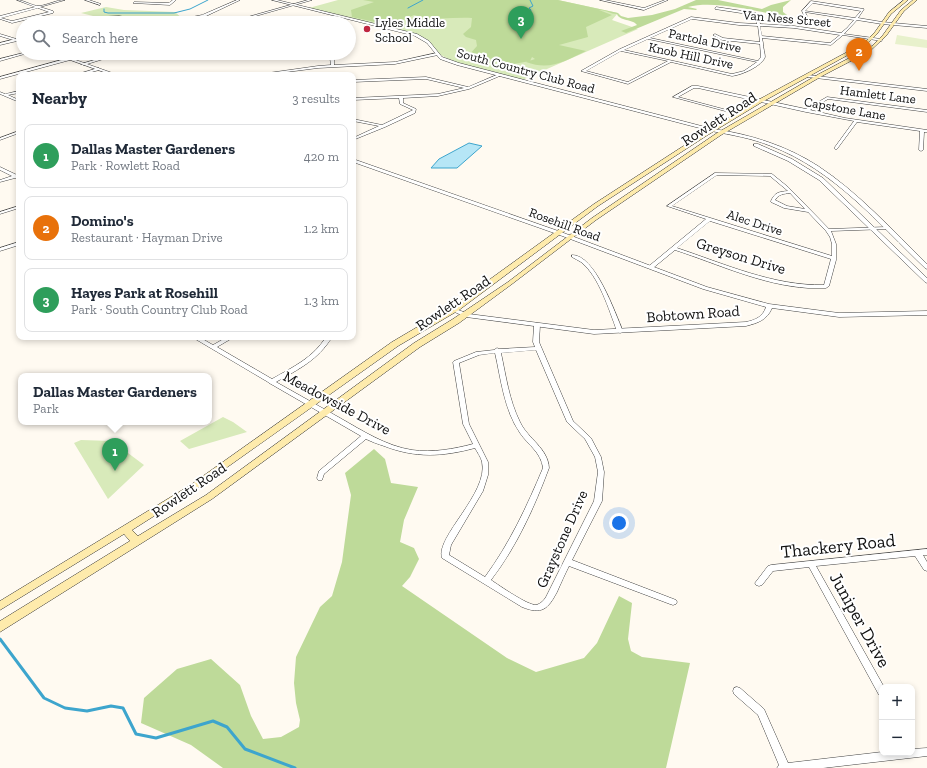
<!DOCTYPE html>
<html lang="en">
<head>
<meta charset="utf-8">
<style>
  :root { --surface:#fff; --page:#f6f6f7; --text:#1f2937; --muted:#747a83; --line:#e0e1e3; --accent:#db2777 }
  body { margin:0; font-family:"Zilla Slab",serif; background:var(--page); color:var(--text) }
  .controls { position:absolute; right:12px; bottom:12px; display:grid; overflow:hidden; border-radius:8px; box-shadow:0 2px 6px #0003 }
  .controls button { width:36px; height:36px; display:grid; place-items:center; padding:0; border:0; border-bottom:1px solid var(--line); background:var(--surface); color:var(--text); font:20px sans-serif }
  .you { position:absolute; left:619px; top:523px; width:14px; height:14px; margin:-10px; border:3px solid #fff; border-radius:50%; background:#1a73e8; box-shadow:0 0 0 6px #1a73e833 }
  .badge { display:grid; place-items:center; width:26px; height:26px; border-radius:50%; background:var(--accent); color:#fff; font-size:13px; font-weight:700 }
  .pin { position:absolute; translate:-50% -33px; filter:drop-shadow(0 1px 2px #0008) }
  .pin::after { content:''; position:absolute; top:21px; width:14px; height:12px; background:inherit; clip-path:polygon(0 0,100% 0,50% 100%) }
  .popup { position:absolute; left:18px; top:373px; width:194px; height:52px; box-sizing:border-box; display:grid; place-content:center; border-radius:8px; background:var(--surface); filter:drop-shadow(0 1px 3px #0005); font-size:13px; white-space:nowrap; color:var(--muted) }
  .popup b { font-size:15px; color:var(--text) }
  .popup::after { content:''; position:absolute; left:50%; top:100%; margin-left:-8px; border:8px solid transparent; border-top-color:var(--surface) }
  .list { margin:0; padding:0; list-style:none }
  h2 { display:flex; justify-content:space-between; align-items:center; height:52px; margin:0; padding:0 16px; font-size:17px }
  h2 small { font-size:13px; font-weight:400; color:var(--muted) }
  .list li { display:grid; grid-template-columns:26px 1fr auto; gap:12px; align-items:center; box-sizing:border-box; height:64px; margin:0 8px 8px; padding:0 8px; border:1px solid var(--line); border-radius:8px }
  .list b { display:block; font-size:15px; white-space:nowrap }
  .list p { margin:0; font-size:13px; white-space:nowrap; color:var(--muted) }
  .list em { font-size:13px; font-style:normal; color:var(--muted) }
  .icon { flex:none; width:22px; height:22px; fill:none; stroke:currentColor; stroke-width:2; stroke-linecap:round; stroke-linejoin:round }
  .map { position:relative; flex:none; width:927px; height:768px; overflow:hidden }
  .search { position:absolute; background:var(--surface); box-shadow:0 2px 6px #0003; left:16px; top:16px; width:340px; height:44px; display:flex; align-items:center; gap:10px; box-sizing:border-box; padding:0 14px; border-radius:22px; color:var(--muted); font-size:15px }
  .panel { position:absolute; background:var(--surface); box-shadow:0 2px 6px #0003; left:16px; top:72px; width:340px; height:268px; border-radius:8px }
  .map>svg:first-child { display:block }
</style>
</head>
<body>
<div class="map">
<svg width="927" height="768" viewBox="0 0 927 768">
  <rect width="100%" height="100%" fill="#fffaf1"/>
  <path fill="#d8eaba" d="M338,0H558L618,13L612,20L638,29L522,80L452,61L439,54L428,40L417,34L309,8Z
    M106,7L124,10L175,12L183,19L147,22L133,18L97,17L81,13Z
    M223,417L233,422L247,432L189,449L180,441Z
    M81,440L112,441L144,465L108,499L74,443Z"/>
  <path fill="#beda99" d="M363,0H558L618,13L621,16L628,18L652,15L675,9L696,0H718L762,9L771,5L791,0L783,7V12L787,15L786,16C756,12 716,0 688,7L697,9L696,10L684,9L626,33L621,31L637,25C633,19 619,21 617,14C610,14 607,10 599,10L612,15L586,27L588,37L559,45L586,51C565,61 550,71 526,62L535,59L532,57L530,61L508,65L493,59L473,57L469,55L477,46L476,40L466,37L463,34L471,27L472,18C452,17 433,21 414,15L399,22L405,26L398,27L352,17L351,10L374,2Z
    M374,449L385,459L391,483L418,487L404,520L400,542L414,548L419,559L410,577L402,586L507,658L536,672L584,658L597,643L619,596L632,603L628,639L631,651L642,657L690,663L666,768H223L191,745L141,723L144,698L177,669L211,659L240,685L251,716L263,739L281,737L299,727L300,720L296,703L294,683L296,657L320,607L332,596L342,562L351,495L345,473Z"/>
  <path fill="#e8f1cc" d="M897,35L927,40V48L895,44Z"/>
  <path fill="#b6e6f6" stroke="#3da5cd" d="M469,143L482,146L457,168H431L439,159Z"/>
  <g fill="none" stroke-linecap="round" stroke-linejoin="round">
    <path stroke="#3da5cd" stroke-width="1" d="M530,0L533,6L529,8L531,10L530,13
      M408,8L423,0
      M104,9V12L108,13H174L190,9L208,0"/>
    <path stroke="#3da5cd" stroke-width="3" d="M0,639L44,698L65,708L87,711L111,706L123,708L136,734L156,738L213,721L227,727L245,749L295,768"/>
    <defs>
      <path id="minor" d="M17,0C24,0 32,6 39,6C48,5 56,0 65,0L40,7L53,11V13L12,23L0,19V16L35,7ZM38,8L49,12L12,21L1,18Z
        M85,0H89L101,4L100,5Z
        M173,0H176L170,5L133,3L134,2L169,3Z
        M237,0H240L204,17L177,22L143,23L137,20L119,17L97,19L69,23L97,17L119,16L138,19L146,22L177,20L202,15Z
        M308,0H312L231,23H227Z
        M600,0H605L644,8L665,0H668L644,10Z
        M811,1L864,9L858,18L882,22L927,26V28L882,24L857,20L844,34L881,39L882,41L843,35L831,45L762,38L763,43V44C763,47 765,54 765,57C762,66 742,75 732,76L671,62L628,84L581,71L620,49L691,17L739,23L757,24V18L754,15L715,9L716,7L756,13L759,18L760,24L794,26L841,33L847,28L854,20L805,12L809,20L798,25V23L806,20L802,11ZM813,3L861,11L855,18L805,11ZM692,19L739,25L758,26L760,42L723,38L715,34L713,35L722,40L760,44L761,57L758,61L650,38ZM760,26L794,28L840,35L830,43L762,36ZM648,39L757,62L744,71L732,74L624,50ZM621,51L668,61L628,82L586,71Z
        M16,39L17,41L0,45V43Z
        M23,53H28L0,61V59Z
        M118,53H123L84,65L81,64Z
        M437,53L438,55L395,64L318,68L263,75H254L318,66L331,65L330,58L332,57L334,58V65L395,62Z
        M69,58L70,60L0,79V77Z
        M98,68H99V70L81,75H75Z
        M499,74L502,75L469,89L438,96L403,98V103L416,109L415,113L385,127L353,140V138L379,126L353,121V119L382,125L413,110L400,104L399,98L353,100V98L438,94L464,88L426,79L353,82V80L426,77L468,87Z
        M808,75L927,89V91L807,77L806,76Z
        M692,86H698L806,109L827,97L927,110V112L828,99L810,110L845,118L927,130V132H924L923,150L921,151L919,150L920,131L857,122L837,149H835V147L854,121L806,112L698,88H694L678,97L742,114L740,115L673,97Z
        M19,91V93L8,95L19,100V102L0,94V92L5,94Z
        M19,131V133L0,140V138Z
        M0,167L17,175L19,176V179L15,178L0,182V180L12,176L0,170Z
        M715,173L772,174L788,187L829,229L886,227L888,228L886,229L831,231L836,244V258L837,259L836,260L829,286L826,288C820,288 814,288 808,288C762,285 718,264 675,250L653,268H649V266L706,219L667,206ZM717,175L770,176L788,191C779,192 775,192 771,201V202L784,208L808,212L826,231L830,237L832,244V256L672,206ZM790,193L805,209L787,206L775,200C779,194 783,194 790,193ZM710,221L831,259L824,285C773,286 725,264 677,248Z
        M19,206V208L0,214V212Z
        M19,242V245L0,251V248Z
        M572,255C595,254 615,313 623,331L622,332L620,333L617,331C609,310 599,276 581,262C578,260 575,259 572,257Z
        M537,323L540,325L539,342L573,421L591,438L601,457L604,472L602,501L572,560L676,600L677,602L676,604L673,605L670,604L569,566C565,574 561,583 557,592C548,609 542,615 522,607L442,558C435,537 489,493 482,462C481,457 477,452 475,448C442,457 415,458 384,446C378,444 372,442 366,439L324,474L322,480H318L317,478L319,471L361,436L271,384L269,383L268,382L192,337H199L213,345L227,337H234L217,347L272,379C293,367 313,358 326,337H332C318,360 299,369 276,382C297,394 319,406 340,418C363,431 386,446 412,450C432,453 454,449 473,444L463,424L453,362L454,361L476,352L494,350L497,348L499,349L535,347L533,342L534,325ZM536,350L567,422L585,439L595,457L598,472L594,501L546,597C544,600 541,604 536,605C527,605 500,586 491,580C517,546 534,508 549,468C548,448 528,439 520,422C509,400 506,376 501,353ZM495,353C501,379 504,410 520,433C528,445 541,452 543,468C527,506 510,543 485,577L449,555L451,545L483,491L488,475V462L469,424L459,363L479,355Z
        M927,549V555H923L927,562V571L924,570L915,556L816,566L884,687H882V696L879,695L809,567L773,571L762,585L759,586L756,585L755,583L768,566L771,565Z
        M737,687L740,688L764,709L788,763L882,752L912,753V749L927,748V756L823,768H777L779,765L758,715L734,694L733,691L734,688Z"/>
      <path id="tertiary" d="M272,0H277L417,34L429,41L442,57L459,63L713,129C750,134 787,146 818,166C859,193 892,230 927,264V269L925,268C878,223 834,170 771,146C751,138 732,135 711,131L457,65L440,59L427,43L415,36Z
        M0,34L23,41V43L0,36Z
        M51,53H56L118,75H112Z
        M754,144H758L792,159L823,178L927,278V283L925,282L819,180L788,161L754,146Z
        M353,159L561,232L707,287L769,304L839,313L927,311V315L839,317L772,308C767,320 758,323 746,326L594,334L466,317L450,310L453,308L469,314L594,330L746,322C755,320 763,317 766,307L703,289L557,234L353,162Z"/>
      <path id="secondary" d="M904,0H908L891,14L877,34L866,45L762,102L706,136L598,206L459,310L398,346L195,490L132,530L138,536L206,495L414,343L453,319L508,282L592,218L717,133L819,74L872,46L883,35L901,10L913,0H917L904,11L886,36L870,51L822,76L721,135L596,220L512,284L459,323L420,347L212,499L0,632V621L130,541L124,534L0,610V601L189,486L392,342L453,306L594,204L702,134L758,100L864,43L875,32L889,12Z"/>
    </defs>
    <use href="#minor" stroke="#424242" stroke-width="1"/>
    <use href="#tertiary" stroke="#424242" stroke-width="1"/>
    <use href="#secondary" stroke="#313131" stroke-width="1"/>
    <use href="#minor" fill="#fff" fill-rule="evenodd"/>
    <use href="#tertiary" fill="#fff" fill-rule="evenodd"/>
    <use href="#secondary" fill="#feebac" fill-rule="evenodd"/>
  </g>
  <circle fill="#bf2640" stroke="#fff" stroke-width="1.5" cx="367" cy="29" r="4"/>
  <g text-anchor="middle" stroke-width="4" stroke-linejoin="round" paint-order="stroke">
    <g font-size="13" fill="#0f0f0f" stroke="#fff">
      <text transform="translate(787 18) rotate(5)" y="5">Van Ness Street</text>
      <text transform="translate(705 40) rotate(12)" y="5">Partola Drive</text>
      <text transform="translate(691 55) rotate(12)" y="5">Knob Hill Drive</text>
      <text transform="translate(526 70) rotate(15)" y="5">South Country Club Road</text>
      <text transform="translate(878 94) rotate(7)" y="5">Hamlett Lane</text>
      <text transform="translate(845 108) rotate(10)" y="5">Capstone Lane</text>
      <text transform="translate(755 222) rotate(18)" y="5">Alec Drive</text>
      <text transform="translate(565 224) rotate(20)" y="5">Rosehill Road</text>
    </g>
    <g font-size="13" fill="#0f0f0f" stroke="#fff" text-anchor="start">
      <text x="375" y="27">Lyles Middle<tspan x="375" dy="15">School</tspan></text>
    </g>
    <g font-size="15" fill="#0f0f0f" stroke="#fff">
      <text transform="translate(719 119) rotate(-33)" y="5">Rowlett Road</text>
      <text transform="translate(741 256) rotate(17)" y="5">Greyson Drive</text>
      <text transform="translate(453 303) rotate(-34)" y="5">Rowlett Road</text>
      <text transform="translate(693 314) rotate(-4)" y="5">Bobtown Road</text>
      <text transform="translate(337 403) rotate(28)" y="5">Meadowside Drive</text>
      <text transform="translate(189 490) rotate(-34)" y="5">Rowlett Road</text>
      <text transform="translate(562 539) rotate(-66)" y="5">Graystone Drive</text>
    </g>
    <g font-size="18" fill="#0f0f0f" stroke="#fff">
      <text transform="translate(838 546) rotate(-6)" y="6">Thackery Road</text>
      <text transform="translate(860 620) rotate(61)" y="6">Juniper Drive</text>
    </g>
  </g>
</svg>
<div class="controls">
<button>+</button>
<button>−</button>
</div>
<div class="you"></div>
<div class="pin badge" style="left:115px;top:471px;background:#2e9e5b">1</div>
<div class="popup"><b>Dallas Master Gardeners</b>Park</div>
<div class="pin badge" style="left:859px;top:71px;background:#e8710a">2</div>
<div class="pin badge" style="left:521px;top:39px;background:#2e9e5b">3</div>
<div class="search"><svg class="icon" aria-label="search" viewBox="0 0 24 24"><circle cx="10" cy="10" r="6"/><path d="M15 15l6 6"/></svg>Search here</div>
<section class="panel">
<h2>Nearby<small>3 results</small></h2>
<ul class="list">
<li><span class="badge" style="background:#2e9e5b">1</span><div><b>Dallas Master Gardeners</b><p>Park · Rowlett Road</p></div><em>420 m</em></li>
<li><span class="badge" style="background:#e8710a">2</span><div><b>Domino's</b><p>Restaurant · Hayman Drive</p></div><em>1.2 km</em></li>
<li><span class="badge" style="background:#2e9e5b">3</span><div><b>Hayes Park at Rosehill</b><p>Park · South Country Club Road</p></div><em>1.3 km</em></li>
</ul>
</section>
</div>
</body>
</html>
